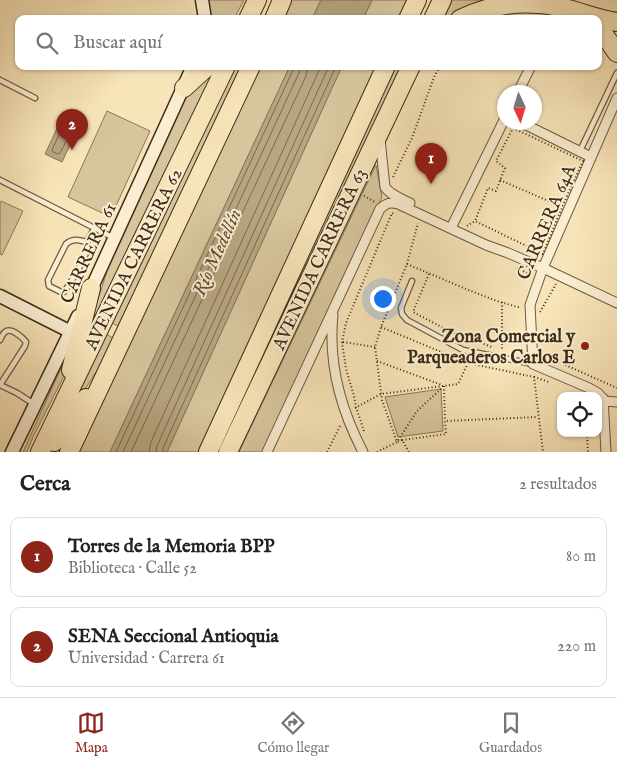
<!DOCTYPE html>
<html lang="es">
<head>
<meta charset="utf-8">
<style>
  :root { --surface:#fff; --page:#f6f6f6; --text:#222; --muted:#767676; --line:#e0e0e0; --accent:#8f2418 }
  body { margin:0; font-family:"IM FELL English",serif; background:var(--page); color:var(--text) }
  .controls { position:absolute; right:15px; bottom:15px; display:grid; overflow:hidden; border-radius:10px; box-shadow:0 1px 4px #0004 }
  .controls button { width:45px; height:45px; display:grid; place-items:center; padding:0; border:0; border-bottom:1px solid var(--line); background:var(--surface); color:var(--text); font:25px sans-serif }
  .compass { position:absolute; left:497px; top:85px; width:45px; height:45px; border-radius:50%; background:var(--surface); box-shadow:0 1px 4px #0004; rotate:176deg }
  .you { position:absolute; left:382px; top:298px; width:18px; height:18px; margin:-12px; border:4px solid #fff; border-radius:50%; background:#1a73e8; box-shadow:0 0 0 8px #1a73e833 }
  .badge { display:grid; place-items:center; width:32px; height:32px; border-radius:50%; background:var(--accent); color:#fff; font-size:16px; font-weight:700 }
  .pin { position:absolute; translate:-50% -41px; filter:drop-shadow(0 1px 2px #0008) }
  .pin::after { content:''; position:absolute; top:26px; width:18px; height:15px; background:inherit; clip-path:polygon(0 0,100% 0,50% 100%) }
  .list { margin:0; padding:0; list-style:none }
  h2 { display:flex; justify-content:space-between; align-items:center; height:65px; margin:0; padding:0 20px; font-size:21px }
  h2 small { font-size:16px; font-weight:400; color:var(--muted) }
  .list li { display:grid; grid-template-columns:32px 1fr auto; gap:15px; align-items:center; box-sizing:border-box; height:80px; margin:0 10px 10px; padding:0 10px; border:1px solid var(--line); border-radius:10px }
  .list b { display:block; font-size:19px; white-space:nowrap }
  .list p { margin:0; font-size:16px; white-space:nowrap; color:var(--muted) }
  .list em { font-size:16px; font-style:normal; color:var(--muted) }
  .icon { flex:none; width:28px; height:28px; fill:none; stroke:currentColor; stroke-width:2; stroke-linecap:round; stroke-linejoin:round }
  .map { position:relative; flex:none; width:617px; height:452px; overflow:hidden }
  .search { position:absolute; background:var(--surface); box-shadow:0 1px 4px #0004; left:15px; right:15px; top:15px; height:55px; display:flex; align-items:center; gap:12px; box-sizing:border-box; padding:0 18px; border-radius:10px; color:var(--muted); font-size:19px }
  .sheet { height:245px; background:var(--surface) }
  nav { display:flex; justify-content:space-around; align-items:center; box-sizing:border-box; height:70px; border-top:1px solid var(--line); background:var(--surface); font-size:14px; color:var(--muted) }
  nav a { display:grid; justify-items:center; gap:2px }
  nav .on { color:var(--accent) }
  .map>svg:first-child { display:block }
</style>
</head>
<body>
<div class="map">
<svg width="617" height="452" viewBox="0 0 617 452">
  <rect width="100%" height="100%" fill="#f7e4b8"/>
  <filter id="stains"><feTurbulence type="fractalNoise" baseFrequency=".004" numOctaves="4"/><feColorMatrix values="0 0 0 0 .2 0 0 0 0 .09 0 0 0 0 .02 0 0 0 .5 -.17"/></filter>
  <radialGradient id="worn" r=".72"><stop offset=".6" stop-color="#630" stop-opacity="0"/><stop offset="1" stop-color="#630" stop-opacity=".3"/></radialGradient>
  <path fill="#d7c59d" stroke="#8a785a" d="M207,0H244L234,19H211Z
    M290,0H321L312,19H282Z
    M372,0H412L403,19H363Z
    M445,0H493L457,12L448,19H437Z
    M218,66L85,340L115,246L181,100Z
    M236,66H245L118,326L110,322Z
    M260,66H290L110,452H78L202,186Z
    M342,66H381L203,452H167Z
    M392,66H404L225,442L299,270Z
    M107,111L150,131L111,217L68,197Z
    M376,165L382,197L262,452H239Z
    M1,201L23,211L2,255L0,254V203Z
    M106,334L113,338L100,366L67,417Z
    M75,337L64,376L33,437L27,452H23Z
    M441,389L443,431L398,437L385,397Z"/>
  <path fill="#b7a581" stroke="#867557" d="M321,0H372L363,19H312Z
    M290,66H342L167,452H110Z
    M61,120L78,128L62,162L45,154Z"/>
  <g fill="none" stroke-linecap="round" stroke-linejoin="round">
    <path stroke="#7a684c" stroke-width="1" d="M65,127L70,130L71,132L60,153L58,154L53,152L52,150L62,128Z
      M116,452L293,70L294,66
      M123,452L299,73L300,66
      M131,452L306,76L308,66
      M149,452L151,442L321,66
      M156,452L157,446L329,66
      M163,452V448L336,66"/>
    <defs>
      <path id="lane" d="M0,80L35,98
        M580,151L617,73
        M0,180L112,237
        M87,242C78,240 73,238 66,244L48,280L49,286L61,292H64L69,285L83,261L87,250V242L94,229
        M412,281L401,308L402,314L407,320L463,350L533,364
        M0,340C2,337 2,334 5,332C11,327 22,337 26,342L25,346L0,385
        M0,385L17,393L34,404"/>
      <path id="street" d="M554,19L560,7
        M518,92L531,66
        M617,98L543,268L530,305L533,364L589,388L598,393L605,401L617,402
        M520,122L591,157
        M380,139L385,187C390,195 402,199 410,203
        M451,228L504,120
        M333,315C328,363 341,410 363,452
        M603,398L606,452
        M267,452L380,209C386,203 390,202 398,204L486,245L508,253L543,268L617,303"/>
      <path id="secondary" d="M202,0L205,19
        M0,296L71,332
        M88,296L193,66
        M12,452L78,316"/>
      <path id="highway" d="M248,19L257,0
        M274,19L282,0
        M408,19L417,0
        M433,19L442,0
        M460,19C491,4 526,0 560,7C579,11 597,19 617,22
        M598,26L617,53
        M184,88L208,66
        M71,370L91,288
        M54,442L86,398
        M40,452L226,66
        M69,452L251,66
        M208,452L386,66
        M228,452L411,66"/>
    </defs>
    <use href="#lane" stroke="#6b5a3f" stroke-width="7"/>
    <use href="#street" stroke="#6b5a3f" stroke-width="11"/>
    <use href="#secondary" stroke="#3c2c17" stroke-width="15"/>
    <use href="#highway" stroke="#3c2c17" stroke-width="20"/>
    <path stroke="#3c2c17" stroke-width="2" stroke-dasharray="1 2.5" stroke-linecap="butt" d="M513,128L583,161L562,207L543,254L475,221L488,188L496,191L505,168L496,161Z
      M393,177L412,138L434,77L440,66
      M500,180L560,206
      M364,196L375,202
      M467,226L475,221
      M407,264L466,289L497,301L521,308
      M517,268L531,275
      M429,274L413,312L451,332L492,347
      M502,302V351
      M540,312L556,284
      M381,327L468,363L534,377L543,452
      M343,342L375,347
      M543,355L617,388
      M377,361L442,385
      M534,377L549,382
      M444,386L445,421
      M355,408L381,394L458,384L468,363
      M364,431L356,407L354,396L346,369L342,342L346,323L392,213L394,214
      M587,433L588,452
      M402,440L446,434L445,421L538,417
      M327,452L340,426
      M377,452L397,442L417,411L443,387
      M409,452L402,440L397,442L382,400L375,347L381,327L407,264L418,223"/>
    <use href="#lane" stroke="#faedd1" stroke-width="4.5"/>
    <use href="#street" stroke="#faedd1" stroke-width="9"/>
    <use href="#secondary" stroke="#faedd1" stroke-width="12"/>
    <use href="#highway" stroke="#f7e4b8" stroke-width="18"/>
  </g>
  <circle fill="#8f2418" stroke="#faedd1" stroke-width="2" cx="585" cy="346" r="5"/>
  <g text-anchor="middle" stroke-width="4" stroke-linejoin="round" paint-order="stroke">
    <g font-size="18" fill="#3c2c17" stroke="#faedd1">
      <text transform="translate(546 222) rotate(-67)" y="6">CARRERA 64A</text>
      <text transform="translate(88 253) rotate(-65)" y="6">CARRERA 61</text>
      <text transform="translate(133 259) rotate(-64)" y="6">AVENIDA CARRERA 62</text>
      <text transform="translate(319 259) rotate(-65)" y="6">AVENIDA CARRERA 63</text>
    </g>
    <g font-size="18" font-weight="bold" fill="#3c2c17" stroke="#faedd1" text-anchor="end">
      <text x="575" y="342">Zona Comercial y<tspan x="575" dy="21">Parqueaderos Carlos E</tspan></text>
    </g>
    <g font-size="19" font-style="italic" fill="#615037" stroke="#faedd1">
      <text transform="translate(216 252) rotate(-66)" y="7">Río Medellín</text>
    </g>
  </g>
  <rect width="100%" height="100%" filter="url(#stains)"/>
  <rect width="100%" height="100%" fill="url(#worn)"/>
</svg>
<div class="controls">
<button><svg class="icon" aria-label="locate" viewBox="0 0 24 24"><circle cx="12" cy="12" r="6"/><path d="M12 2v4M12 18v4M2 12h4M18 12h4"/></svg></button>
</div>
<svg class="compass" viewBox="-18 -18 36 36"><path d="M0-13l5 13h-10z" fill="#e53935"/><path d="M0 13l5-13h-10z" fill="#767676"/></svg>
<div class="you"></div>
<div class="pin badge" style="left:431px;top:184px">1</div>
<div class="pin badge" style="left:72px;top:150px">2</div>
<div class="search"><svg class="icon" aria-label="search" viewBox="0 0 24 24"><circle cx="10" cy="10" r="6"/><path d="M15 15l6 6"/></svg>Buscar aquí</div>
</div>
<section class="sheet">
<h2>Cerca<small>2 resultados</small></h2>
<ul class="list">
<li><span class="badge">1</span><div><b>Torres de la Memoria BPP</b><p>Biblioteca · Calle 52</p></div><em>80 m</em></li>
<li><span class="badge">2</span><div><b>SENA Seccional Antioquia</b><p>Universidad · Carrera 61</p></div><em>220 m</em></li>
</ul>
</section>
<nav>
<a class="on"><svg class="icon" aria-label="map" viewBox="0 0 24 24"><path d="M3 6l6-2 6 2 6-2v14l-6 2-6-2-6 2zM9 4v14M15 6v14"/></svg>Mapa</a>
<a><svg class="icon" aria-label="directions" viewBox="0 0 24 24"><path d="M12 3l9 9-9 9-9-9zM9 14v-3h6M13 9l2 2-2 2"/></svg>Cómo llegar</a>
<a><svg class="icon" aria-label="saved" viewBox="0 0 24 24"><path d="M7 4h10v16l-5-4-5 4z"/></svg>Guardados</a>
</nav>
</body>
</html>
